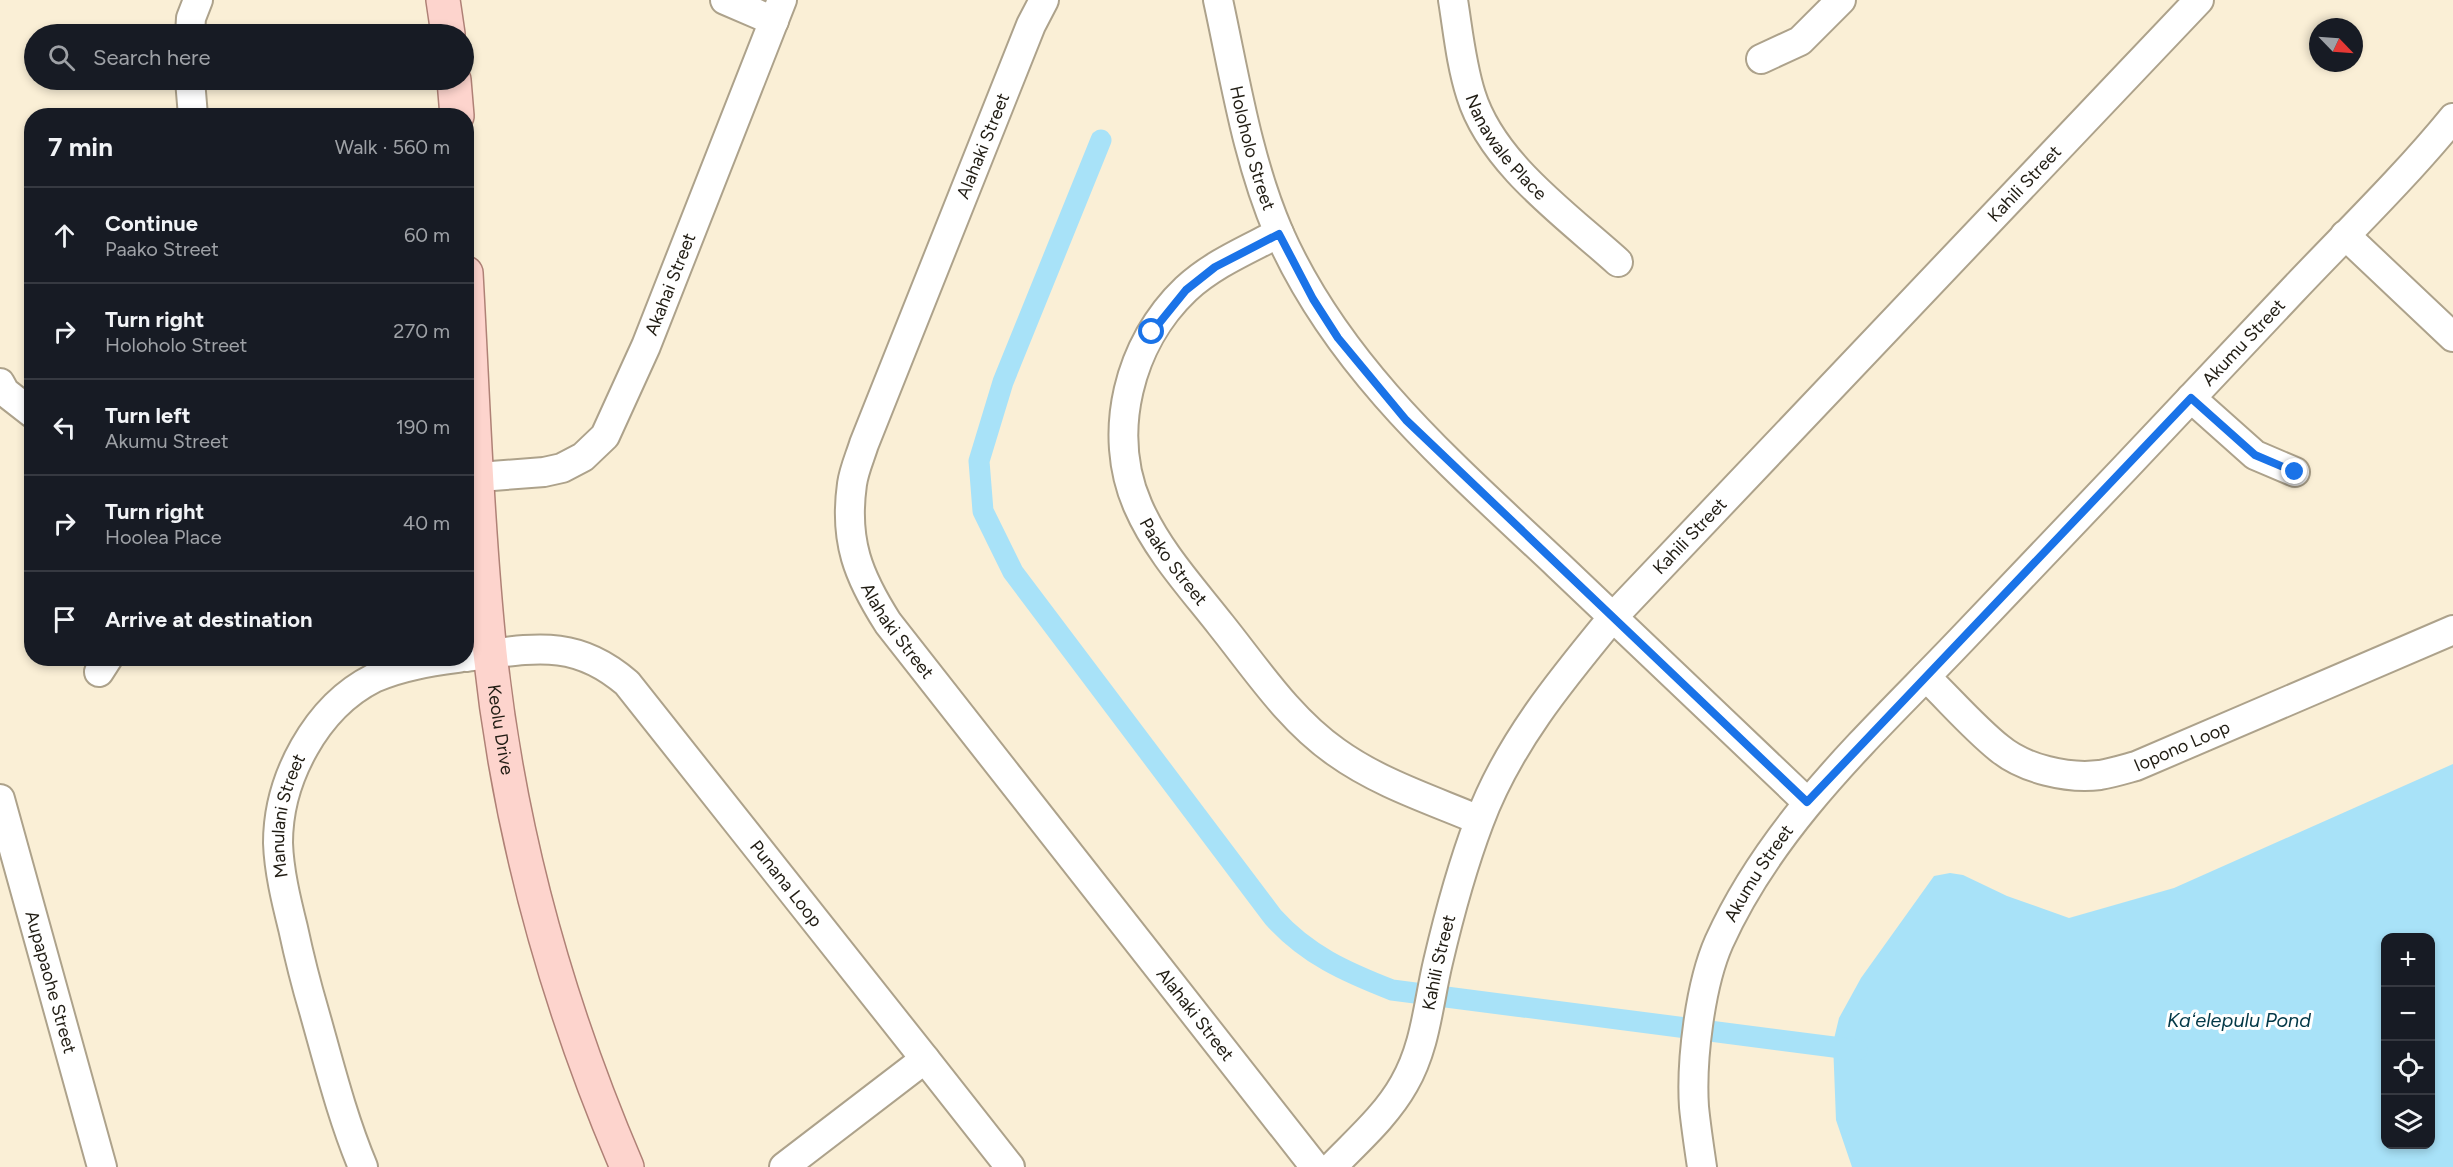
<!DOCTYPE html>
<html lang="en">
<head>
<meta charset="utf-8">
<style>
  :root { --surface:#171b24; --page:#242831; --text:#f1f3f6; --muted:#9ea1a6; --line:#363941 }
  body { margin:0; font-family:Figtree,sans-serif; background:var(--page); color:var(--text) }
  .controls { position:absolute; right:18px; bottom:18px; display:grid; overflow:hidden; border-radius:12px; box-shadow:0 3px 9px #0003 }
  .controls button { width:54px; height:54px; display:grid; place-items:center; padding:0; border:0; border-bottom:2px solid var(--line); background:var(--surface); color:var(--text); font:30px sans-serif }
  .compass { position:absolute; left:2309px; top:18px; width:54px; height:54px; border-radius:50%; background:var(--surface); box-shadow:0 3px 9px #0003; rotate:115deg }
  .stop { position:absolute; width:18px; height:18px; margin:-14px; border:4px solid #1a73e8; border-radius:50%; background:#fff }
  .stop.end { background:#1a73e8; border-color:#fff; box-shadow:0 2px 6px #0008 }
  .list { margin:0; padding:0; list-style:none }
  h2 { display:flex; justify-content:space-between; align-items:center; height:78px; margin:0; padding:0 24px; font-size:26px }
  h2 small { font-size:20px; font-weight:400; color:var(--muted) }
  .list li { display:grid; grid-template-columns:39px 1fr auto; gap:18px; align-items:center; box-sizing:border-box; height:96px; padding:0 24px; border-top:2px solid var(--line) }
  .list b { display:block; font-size:22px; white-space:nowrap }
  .list p { margin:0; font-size:20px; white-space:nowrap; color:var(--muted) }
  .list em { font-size:20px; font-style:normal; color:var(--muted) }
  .icon { flex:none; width:33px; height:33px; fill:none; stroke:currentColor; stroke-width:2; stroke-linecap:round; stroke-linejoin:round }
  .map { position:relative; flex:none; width:2453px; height:1167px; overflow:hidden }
  .search { position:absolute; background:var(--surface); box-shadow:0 3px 9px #0003; left:24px; top:24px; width:450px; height:66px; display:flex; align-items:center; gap:15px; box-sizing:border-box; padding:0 21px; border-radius:33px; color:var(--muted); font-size:22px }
  .panel { position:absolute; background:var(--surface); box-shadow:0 3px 9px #0003; left:24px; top:108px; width:450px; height:558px; border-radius:24px }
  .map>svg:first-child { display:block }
</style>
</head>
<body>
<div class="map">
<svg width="2453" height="1167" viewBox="0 0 2453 1167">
  <rect width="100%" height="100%" fill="#faefd6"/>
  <path fill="#a8e2f8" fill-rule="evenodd" d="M2453,764V1167H1852L1836,1120L1833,1043L1839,1018L1861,978L1934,876L1950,873L1963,875L2007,896L2069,918L2174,888ZM2386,938H2430V1144H2386Z"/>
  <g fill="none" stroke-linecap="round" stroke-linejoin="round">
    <path stroke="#a8e2f8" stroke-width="21" d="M1101,140L1003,382L979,461L983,511L1013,572L1273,917C1307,955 1346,972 1392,990L1857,1050"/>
    <defs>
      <g id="minor">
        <path d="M725,0L774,21"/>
        <path id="s1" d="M1044,0L1031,25L864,444C860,457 854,470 852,484C844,541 858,576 888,623L1315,1167"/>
        <path id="s2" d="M1218,0C1235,78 1247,159 1279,233C1339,369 1452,465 1558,565C1641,643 1724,723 1807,802"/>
        <path id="s3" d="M1453,0C1458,31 1461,64 1471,95C1492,163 1566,215 1618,262"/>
        <path d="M190,34L191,18L198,0"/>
        <path d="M1761,59L1800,41L1841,0"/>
        <path d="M190,80L193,116"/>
        <path id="s4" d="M1279,233C1247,250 1213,264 1186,289C1129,343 1106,433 1138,506C1157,550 1192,588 1221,625C1257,670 1289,719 1336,752C1379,783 1432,800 1479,820"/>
        <path d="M2345,235L2453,337"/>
        <path d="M0,383L5,392L32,413"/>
        <path d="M2191,398L2255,455L2295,472"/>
        <path id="s5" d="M466,478L544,472L562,468L583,457L605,436L646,346L782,0"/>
        <path id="s6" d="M466,657C531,649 574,637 627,683L925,1059L784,1167"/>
        <path d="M99,672L108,658"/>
        <path id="s7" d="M1926,677C1950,700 1973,727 1999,748C2024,769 2068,779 2100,775C2112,773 2125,769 2136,766L2453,630"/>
        <path id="s8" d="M0,799L102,1167"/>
        <path d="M925,1059L1010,1167"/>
        <path id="s9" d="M363,1167C342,1117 329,1064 314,1011C306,984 299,956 293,928C286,900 279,871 278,843C278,779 316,707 374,678C401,666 429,662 458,658"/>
        <path id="s10" d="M1332,1167C1357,1141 1386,1116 1404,1084C1426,1046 1428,1004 1438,962C1449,915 1462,867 1479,822C1508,744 1561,680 1613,617L2199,0"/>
        <path id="s11" d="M1702,1167C1699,1147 1696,1127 1694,1107C1691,1061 1700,985 1719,942C1774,820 1875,731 1965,636C2075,521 2184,406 2293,290C2346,234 2404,178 2453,118"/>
      </g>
      <g id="major">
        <path d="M443,0L448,34"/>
        <path d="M454,80L457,116"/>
        <path id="s12" d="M466,273C473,399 477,527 490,653C509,830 557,1004 627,1167"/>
      </g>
    </defs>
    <use href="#minor" stroke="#ada28b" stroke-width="32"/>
    <use href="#major" stroke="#af8176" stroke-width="36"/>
    <use href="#minor" stroke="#fff" stroke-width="28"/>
    <use href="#major" stroke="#fdd4cd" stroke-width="33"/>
  </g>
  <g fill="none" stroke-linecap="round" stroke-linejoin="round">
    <path stroke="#1a73e8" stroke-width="8" d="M1152,332L1186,290L1215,267L1279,234L1313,299L1338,338L1406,420L1807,802L2191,398L2255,455L2295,472"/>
  </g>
  <g text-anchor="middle" stroke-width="6" stroke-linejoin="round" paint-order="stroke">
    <g font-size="18" fill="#201c13" stroke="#fff">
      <text dy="6" stroke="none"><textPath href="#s3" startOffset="160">Nanawale Place</textPath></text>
      <text transform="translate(983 146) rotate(-68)" y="6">Alahaki Street</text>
      <text dy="6" stroke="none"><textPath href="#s2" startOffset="152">Holoholo Street</textPath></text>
      <text dy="6" stroke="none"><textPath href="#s10" startOffset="1227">Kahili Street</textPath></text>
      <text dy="6" stroke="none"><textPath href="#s5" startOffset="316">Akahai Street</textPath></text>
      <text dy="6" stroke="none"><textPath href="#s11" startOffset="1028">Akumu Street</textPath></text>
      <text dy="6" stroke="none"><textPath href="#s10" startOffset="741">Kahili Street</textPath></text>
      <text dy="6" stroke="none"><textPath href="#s4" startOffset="411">Paako Street</textPath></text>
      <text dy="6" stroke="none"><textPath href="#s1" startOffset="680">Alahaki Street</textPath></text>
      <text dy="6" stroke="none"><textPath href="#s12" startOffset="458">Keolu Drive</textPath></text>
      <text dy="6" stroke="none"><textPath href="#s7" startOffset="296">Iopono Loop</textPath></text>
      <text dy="6" stroke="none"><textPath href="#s9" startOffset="364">Manulani Street</textPath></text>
      <text dy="6" stroke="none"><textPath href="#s11" startOffset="308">Akumu Street</textPath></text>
      <text dy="6" stroke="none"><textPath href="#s6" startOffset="426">Punana Loop</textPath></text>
      <text dy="6" stroke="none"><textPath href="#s10" startOffset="237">Kahili Street</textPath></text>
      <text dy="6" stroke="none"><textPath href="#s8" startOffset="190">Aupapaohe Street</textPath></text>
      <text dy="6" stroke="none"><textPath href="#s1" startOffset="1166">Alahaki Street</textPath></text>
    </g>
    <g font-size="20" font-style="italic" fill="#023847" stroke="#fff">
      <text x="2239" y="1027">Kaʻelepulu Pond</text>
    </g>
  </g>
</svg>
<div class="controls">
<button>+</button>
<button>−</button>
<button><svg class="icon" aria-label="locate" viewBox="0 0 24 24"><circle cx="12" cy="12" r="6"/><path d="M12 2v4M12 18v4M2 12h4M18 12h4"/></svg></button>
<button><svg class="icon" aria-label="layers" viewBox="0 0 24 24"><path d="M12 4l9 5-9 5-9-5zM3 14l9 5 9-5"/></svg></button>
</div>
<svg class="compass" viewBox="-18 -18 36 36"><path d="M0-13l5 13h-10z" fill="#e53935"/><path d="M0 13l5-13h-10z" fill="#9ea1a6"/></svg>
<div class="stop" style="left:1152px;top:332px"></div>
<div class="stop end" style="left:2295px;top:472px"></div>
<div class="search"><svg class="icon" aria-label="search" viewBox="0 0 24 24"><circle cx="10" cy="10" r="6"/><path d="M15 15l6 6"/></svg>Search here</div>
<section class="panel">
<h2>7 min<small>Walk · 560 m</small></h2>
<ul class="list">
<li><svg class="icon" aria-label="ahead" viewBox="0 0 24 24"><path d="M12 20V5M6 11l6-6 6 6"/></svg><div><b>Continue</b><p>Paako Street</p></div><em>60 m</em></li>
<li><svg class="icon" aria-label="right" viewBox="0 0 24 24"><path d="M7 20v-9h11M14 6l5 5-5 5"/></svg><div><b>Turn right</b><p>Holoholo Street</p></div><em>270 m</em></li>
<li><svg class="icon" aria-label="left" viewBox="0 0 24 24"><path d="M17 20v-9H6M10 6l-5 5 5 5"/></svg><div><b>Turn left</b><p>Akumu Street</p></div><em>190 m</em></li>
<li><svg class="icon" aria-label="right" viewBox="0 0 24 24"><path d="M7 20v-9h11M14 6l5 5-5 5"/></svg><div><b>Turn right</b><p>Hoolea Place</p></div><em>40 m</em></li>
<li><svg class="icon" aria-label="arrive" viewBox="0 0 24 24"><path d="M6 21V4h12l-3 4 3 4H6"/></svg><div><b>Arrive at destination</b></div></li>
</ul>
</section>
</div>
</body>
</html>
